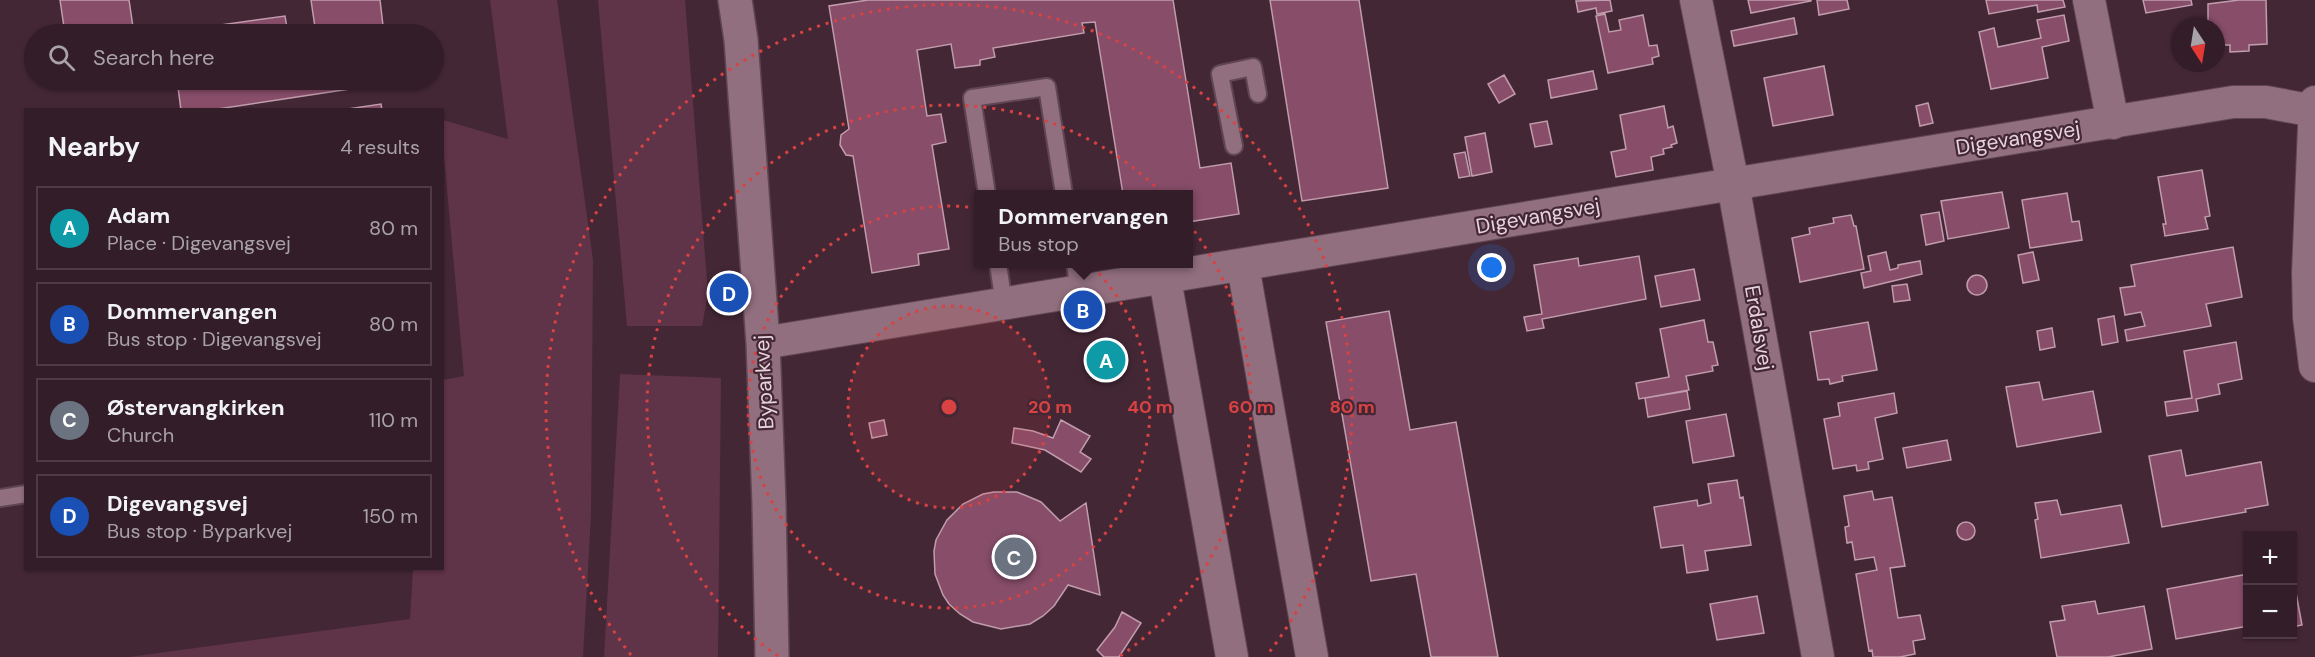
<!DOCTYPE html>
<html lang="en">
<head>
<meta charset="utf-8">
<style>
  :root { --surface:#331d28; --page:#3b2630; --text:#f1f3f6; --muted:#a9a2a8; --line:#4e3b45; --accent:#5cceba }
  body { margin:0; font-family:"DM Sans",sans-serif; background:var(--page); color:var(--text) }
  .controls { position:absolute; right:18px; bottom:18px; display:grid; overflow:hidden; border-radius:0px; box-shadow:0 2px 4px #0004 }
  .controls button { width:54px; height:54px; display:grid; place-items:center; padding:0; border:0; border-bottom:2px solid var(--line); background:var(--surface); color:var(--text); font:30px sans-serif }
  .compass { position:absolute; left:2171px; top:18px; width:54px; height:54px; border-radius:50%; background:var(--surface); box-shadow:0 2px 4px #0004; rotate:168deg }
  .you { position:absolute; left:1492px; top:268px; width:21px; height:21px; margin:-15px; border:4px solid #fff; border-radius:50%; background:#1a73e8; box-shadow:0 0 0 9px #1a73e833 }
  .badge { display:grid; place-items:center; width:39px; height:39px; border-radius:50%; background:var(--accent); color:#fff; font-size:20px; font-weight:700 }
  .pin { position:absolute; translate:-50% -50%; border:3px solid #fff; box-shadow:0 2px 6px #0006 }
  .popup { position:absolute; left:974px; top:190px; width:219px; height:78px; box-sizing:border-box; display:grid; place-content:center; border-radius:0px; background:var(--surface); filter:drop-shadow(0 2px 4px #0005); font-size:20px; white-space:nowrap; color:var(--muted) }
  .popup b { font-size:22px; color:var(--text) }
  .popup::after { content:''; position:absolute; left:50%; top:100%; margin-left:-12px; border:12px solid transparent; border-top-color:var(--surface) }
  .list { margin:0; padding:0; list-style:none }
  h2 { display:flex; justify-content:space-between; align-items:center; height:78px; margin:0; padding:0 24px; font-size:26px }
  h2 small { font-size:20px; font-weight:400; color:var(--muted) }
  .list li { display:grid; grid-template-columns:39px 1fr auto; gap:18px; align-items:center; box-sizing:border-box; height:84px; margin:0 12px 12px; padding:0 12px; border:2px solid var(--line); border-radius:0px }
  .list b { display:block; font-size:22px; white-space:nowrap }
  .list p { margin:0; font-size:20px; white-space:nowrap; color:var(--muted) }
  .list em { font-size:20px; font-style:normal; color:var(--muted) }
  .icon { flex:none; width:33px; height:33px; fill:none; stroke:currentColor; stroke-width:2; stroke-linecap:round; stroke-linejoin:round }
  .map { position:relative; flex:none; width:2315px; height:657px; overflow:hidden }
  .search { position:absolute; background:var(--surface); box-shadow:0 2px 4px #0004; left:24px; top:24px; width:420px; height:66px; display:flex; align-items:center; gap:15px; box-sizing:border-box; padding:0 21px; border-radius:33px; color:var(--muted); font-size:22px }
  .panel { position:absolute; background:var(--surface); box-shadow:0 2px 4px #0004; left:24px; top:108px; width:420px; height:462px; border-radius:0px }
  .map>svg:first-child { display:block }
  .green { fill:#5f3348 }
  .building { fill:#874d69; stroke:#c19cac; stroke-width:1.5 }
  .lines { fill:none; stroke-linecap:round; stroke-linejoin:round }
  .service-casing { stroke:#5f4652; stroke-width:20 }
  .minor-casing { stroke:#5f4652; stroke-width:34 }
  .tertiary-casing { stroke:#5f4652; stroke-width:36 }
  .service { stroke:#926f7e; stroke-width:16 }
  .minor { stroke:#926f7e; stroke-width:32 }
  .tertiary { stroke:#926f7e; stroke-width:33 }
  .ring { fill:none; stroke:#d84243; stroke-width:3; stroke-dasharray:3 6 }
  .labels { text-anchor:middle; dominant-baseline:central; stroke-width:4.5; stroke-linejoin:round; paint-order:stroke }
  .street-label { font-size:21px; fill:#e6d3db; stroke:#442735 }
  .centre { fill:#d84243; stroke:#442735; stroke-width:3 }
  .ring-label { font-size:18px; text-anchor:middle; font-weight:bold; fill:#d84243; stroke:#442735; stroke-width:4.5; stroke-linejoin:round; paint-order:stroke }
</style>
</head>
<body>
<div class="map">
<svg width="2315" height="657" viewBox="0 0 2315 657">
  <rect width="100%" height="100%" fill="#442735"/>
  <path class="green" d="M490,0H557L593,260L591,515L583,657H129L410,619L413,569L442,568L443,380L464,376L443,145V120L508,139Z
    M598,0H685L708,294L702,326H627Z
    M620,374L721,378L718,657H604Z"/>
  <path class="building" d="M60,0H129L134,34H65Z
    M311,0H380L384,34H316Z
    M868,0H1173L1200,168L1231,163L1239,214L1188,222V194H1123L1095,22L1082,23L1084,33L993,48L995,57L980,60V65L955,68L951,44L917,50L927,116L941,114L946,142L932,145L949,249L918,254L919,265L872,273L853,156L846,155L840,145L841,135L849,129L829,6Z
    M1270,0H1359L1388,188L1302,201Z
    M1610,0L1612,11L1597,14L1596,8L1578,12L1576,1Z
    M1748,0H1811V1L1751,13Z
    M1817,0H1847L1849,9L1819,15Z
    M1986,0H2063L2065,7L2038,12L2037,5L1989,14Z
    M2143,0H2191L2192,5L2146,13Z
    M2239,0H2266L2267,44L2249,45V51L2230,52V45H2220V42H2216V27H2208V4Z
    M1605,14L1609,32L1621,30L1619,20L1643,15L1649,46L1657,45L1659,56L1652,58L1653,64L1608,73L1596,16Z
    M2064,15L2069,41L2042,47L2048,78L1991,89L1979,32L1994,28L1998,47L2041,38L2037,20Z
    M285,16L288,34H171L170,32Z
    M1794,18L1797,34L1734,46L1731,31Z
    M1824,66L1833,115L1773,126L1764,78Z
    M1593,71L1597,89L1551,98L1548,80Z
    M1504,75L1515,94L1499,103L1488,84Z
    M177,80H389V83L211,110H181Z
    M1928,103L1933,123L1920,126L1916,106Z
    M381,104L382,110H341Z
    M1664,106L1668,128L1673,126L1677,143L1671,145L1672,147L1663,149L1664,154L1651,157L1653,170L1616,177L1611,152L1626,149L1620,115Z
    M1547,121L1552,144L1535,147L1530,124Z
    M1485,133L1492,172L1472,176L1465,137Z
    M1465,152L1470,176L1459,178L1454,154Z
    M2202,170L2210,216L2205,217L2208,229L2165,236L2163,224H2166L2158,177Z
    M2002,192L2009,228L1948,239L1941,201Z
    M2067,193L2072,222L2079,221L2082,240L2030,248L2022,200Z
    M1939,212L1944,241L1926,245L1921,215Z
    M1851,215L1854,226H1856L1864,269L1800,282L1792,238L1810,234L1809,228L1834,223L1833,218Z
    M2233,247L2242,297L2206,304L2211,326L2127,341L2125,330L2145,326L2141,312L2125,315L2120,288L2135,286L2131,265Z
    M1886,252L1890,270L1898,268V265L1920,261L1922,274L1864,288L1861,273L1871,271L1868,256Z
    M2033,252L2039,280L2023,283L2018,255Z
    M1639,256L1646,299L1542,319L1544,328L1527,331L1524,317L1542,314L1534,265L1578,258L1579,266Z
    M1694,269L1700,300L1661,307L1655,276Z
    M1967 285a10 10 0 1 1 20 0a10 10 0 1 1-20 0Z
    M1907,284L1910,300L1894,302L1892,286Z
    M1389,311L1410,430L1456,422L1498,657H1431L1416,574L1371,581L1326,322Z
    M2114,316L2118,342L2102,345L2098,319Z
    M1704,320L1708,342H1713L1718,365L1712,366L1713,371L1686,376L1689,390L1639,399L1636,383L1669,377L1660,329Z
    M1868,322L1877,370L1842,376L1843,381L1830,384L1829,379L1818,380L1810,332Z
    M2052,328L2055,347L2040,350L2037,331Z
    M2236,342L2242,379L2218,384L2220,394L2196,399L2198,411L2167,416L2165,402L2192,398L2184,351Z
    M2039,382L2043,400L2093,391L2101,432L2017,447L2006,387Z
    M1687,391L1690,409L1648,417L1645,398Z
    M1894,393L1897,413L1875,418L1883,459L1868,462L1869,469L1857,471L1856,465L1833,469L1824,419L1840,416L1838,403Z
    M1726,414L1734,456L1693,463L1686,421Z
    M884,420L887,435L872,438L869,423Z
    M1061,420L1090,436L1080,452L1091,459L1081,472L1045,450L1012,443L1014,428L1033,431L1053,438Z
    M1947,440L1951,460L1907,468L1903,448Z
    M2181,450L2186,476L2261,462L2268,505L2245,509L2246,512L2162,527L2149,456Z
    M1737,480L1740,498L1743,497L1751,545L1705,551L1708,570L1687,573L1683,545L1661,548L1654,507L1697,500L1698,506L1711,503L1708,484Z
    M1872,491L1874,500L1892,497L1905,566L1890,568L1898,618L1920,615L1925,639L1913,641L1915,654L1900,657H1873L1872,650L1869,651L1856,574L1877,570L1874,557L1855,560L1852,542L1847,543L1845,527L1849,526L1844,496Z
    M994,492H1017L1027,496L1041,502L1060,521L1086,503L1100,595L1068,585L1054,606L1043,616L1030,624L1001,629L973,622L960,614L949,604L943,595L935,574L934,551L936,540L947,520L963,504L983,494Z
    M2057,500L2061,515L2121,505L2129,543L2041,558L2035,520L2038,519L2035,503Z
    M1957 531a9 9 0 1 1 18 0a9 9 0 1 1-18 0Z
    M2248,574V626L2176,639L2167,589Z
    M2296,593L2302,625L2292,627V594Z
    M1757,596L1764,633L1717,640L1710,604Z
    M2095,601L2098,614L2144,606L2152,649L2108,657H2057L2050,622L2065,620L2062,606Z
    M1122,612L1141,623L1119,657H1104L1097,650L1115,627Z"/>
  <g class="lines">
    <g class="service-casing">
      <path id="service" d="M1234,146L1220,74L1253,67L1258,94
        M987,194L972,98L1047,87L1064,194
        M998,264L1004,304
        M1075,264L1079,292
        M0,498L26,494"/>
    </g>
    <g class="minor-casing">
      <path id="minor" d="M1696,0L1733,184L1818,657
        M2089,0L2113,123
        M2315,102L2308,273L2309,317L2315,366
        M1243,266L1312,657
        M1165,279L1232,657
        M763,343L2233,102H2266L2314,111"/>
    </g>
    <g class="tertiary-casing">
      <path id="tertiary" d="M735,0L741,40L763,343L769,504L772,657"/>
    </g>
    <use href="#service" class="service"/>
    <use href="#minor" class="minor"/>
    <use href="#tertiary" class="tertiary"/>
  </g>
  <circle cx="949" cy="407" r="101" fill="#d84243" fill-opacity=".12"/>
  <g class="ring">
    <circle cx="949" cy="407" r="101"/>
    <circle cx="949" cy="407" r="201"/>
    <path d="M778 656A302 302 0 1 1 1120 656"/>
    <path d="M631 655A403 403 0 1 1 1267 655"/>
  </g>
  <g class="labels">
    <g class="street-label">
      <text transform="translate(2018 138) rotate(-9)">Digevangsvej</text>
      <text transform="translate(1538 216) rotate(-10)">Digevangsvej</text>
      <text transform="translate(1759 328) rotate(80)">Erdalsvej</text>
      <text transform="translate(764 382) rotate(-93)">Byparkvej</text>
    </g>
  </g>
  <circle cx="949" cy="407" r="9" class="centre"/>
  <g class="ring-label">
    <text x="1050" y="413">20 m</text>
    <text x="1150" y="413">40 m</text>
    <text x="1251" y="413">60 m</text>
    <text x="1352" y="413">80 m</text>
  </g>
</svg>
<div class="controls">
<button>+</button>
<button>−</button>
</div>
<svg class="compass" viewBox="-18 -18 36 36"><path d="M0-13l5 13h-10z" fill="#e53935"/><path d="M0 13l5-13h-10z" fill="#a9a2a8"/></svg>
<div class="you"></div>
<div class="pin badge" style="left:1106px;top:360px;background:#0f9aa8">A</div>
<div class="pin badge" style="left:1083px;top:310px;background:#1a4fb4">B</div>
<div class="popup"><b>Dommervangen</b>Bus stop</div>
<div class="pin badge" style="left:1014px;top:557px;background:#6b7280">C</div>
<div class="pin badge" style="left:729px;top:293px;background:#1a4fb4">D</div>
<div class="search"><svg class="icon" aria-label="search" viewBox="0 0 24 24"><circle cx="10" cy="10" r="6"/><path d="M15 15l6 6"/></svg>Search here</div>
<section class="panel">
<h2>Nearby<small>4 results</small></h2>
<ul class="list">
<li><span class="badge" style="background:#0f9aa8">A</span><div><b>Adam</b><p>Place · Digevangsvej</p></div><em>80 m</em></li>
<li><span class="badge" style="background:#1a4fb4">B</span><div><b>Dommervangen</b><p>Bus stop · Digevangsvej</p></div><em>80 m</em></li>
<li><span class="badge" style="background:#6b7280">C</span><div><b>Østervangkirken</b><p>Church</p></div><em>110 m</em></li>
<li><span class="badge" style="background:#1a4fb4">D</span><div><b>Digevangsvej</b><p>Bus stop · Byparkvej</p></div><em>150 m</em></li>
</ul>
</section>
</div>
</body>
</html>
